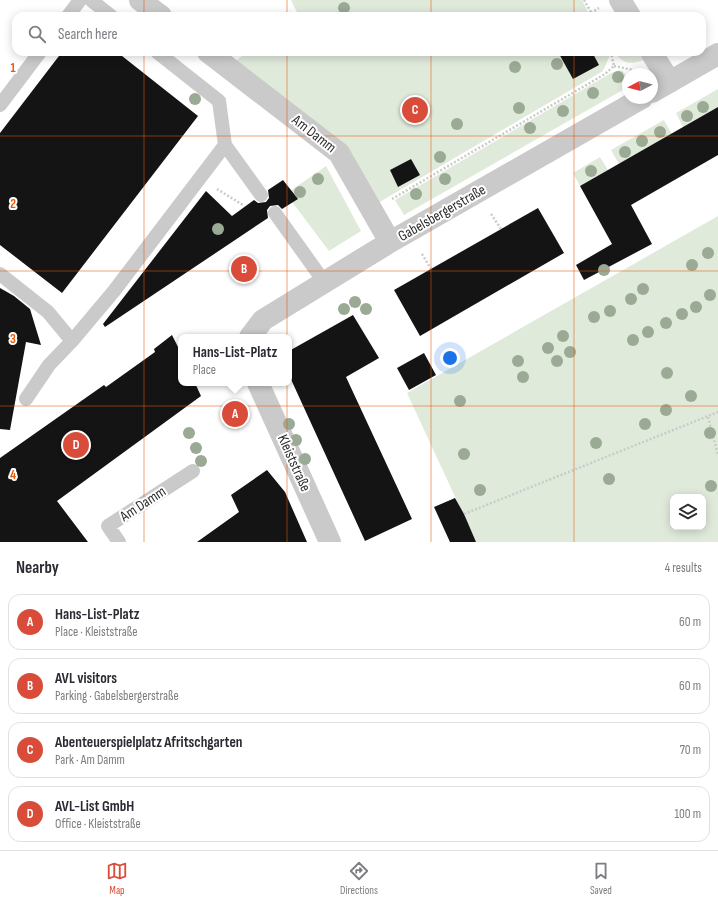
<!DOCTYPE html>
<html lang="en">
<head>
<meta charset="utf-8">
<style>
  :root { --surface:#fff; --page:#f2f2f3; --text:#2b2b33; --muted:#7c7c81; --line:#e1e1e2; --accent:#d94c3a }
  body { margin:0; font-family:"Sofia Sans Condensed",sans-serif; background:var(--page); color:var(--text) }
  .controls { position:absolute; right:12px; bottom:12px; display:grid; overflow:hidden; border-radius:8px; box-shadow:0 2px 10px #0003 }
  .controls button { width:36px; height:36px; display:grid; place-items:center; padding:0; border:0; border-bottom:1px solid var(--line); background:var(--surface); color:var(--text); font:20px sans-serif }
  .compass { position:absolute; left:622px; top:68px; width:36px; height:36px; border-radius:50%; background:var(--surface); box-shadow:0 2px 10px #0003; rotate:263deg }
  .you { position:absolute; left:450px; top:358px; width:14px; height:14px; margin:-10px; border:3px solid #fff; border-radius:50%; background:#1a73e8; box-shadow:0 0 0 6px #1a73e833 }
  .badge { display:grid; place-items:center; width:26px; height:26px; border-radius:50%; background:var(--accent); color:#fff; font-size:13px; font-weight:700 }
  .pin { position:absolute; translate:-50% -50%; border:2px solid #fff; box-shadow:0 1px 4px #0006 }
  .popup { position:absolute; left:178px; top:334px; width:114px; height:52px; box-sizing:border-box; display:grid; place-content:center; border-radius:8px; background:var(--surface); filter:drop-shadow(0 1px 3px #0005); font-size:13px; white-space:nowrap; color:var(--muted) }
  .popup b { font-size:15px; color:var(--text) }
  .popup::after { content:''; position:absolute; left:50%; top:100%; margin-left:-8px; border:8px solid transparent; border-top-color:var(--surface) }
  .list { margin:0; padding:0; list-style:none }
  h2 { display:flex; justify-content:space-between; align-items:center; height:52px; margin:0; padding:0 16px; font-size:17px }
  h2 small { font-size:13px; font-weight:400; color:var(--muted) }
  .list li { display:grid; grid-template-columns:26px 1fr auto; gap:12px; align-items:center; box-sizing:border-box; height:56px; margin:0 8px 8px; padding:0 8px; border:1px solid var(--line); border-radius:12px }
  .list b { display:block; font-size:15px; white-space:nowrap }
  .list p { margin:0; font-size:13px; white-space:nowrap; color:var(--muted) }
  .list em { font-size:13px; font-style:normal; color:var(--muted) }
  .icon { flex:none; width:22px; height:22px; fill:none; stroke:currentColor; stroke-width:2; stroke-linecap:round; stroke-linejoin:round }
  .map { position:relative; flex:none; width:718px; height:542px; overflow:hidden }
  .search { position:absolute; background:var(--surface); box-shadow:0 2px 10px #0003; left:12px; right:12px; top:12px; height:44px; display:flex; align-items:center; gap:10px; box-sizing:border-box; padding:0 14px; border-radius:12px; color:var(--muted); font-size:15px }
  .sheet { height:308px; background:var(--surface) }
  nav { display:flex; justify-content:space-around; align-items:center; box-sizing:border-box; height:56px; border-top:1px solid var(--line); background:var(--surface); font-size:11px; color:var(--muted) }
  nav a { display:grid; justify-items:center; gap:2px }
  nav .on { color:var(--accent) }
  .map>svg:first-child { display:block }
  .green { fill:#e0eadb; fill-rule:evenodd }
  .building { fill:#141414 }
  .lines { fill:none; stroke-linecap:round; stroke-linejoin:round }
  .path { stroke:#cacaca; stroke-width:2.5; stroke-dasharray:2 2; stroke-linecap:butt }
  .lane { stroke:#cacaca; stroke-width:14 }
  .street { stroke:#cacaca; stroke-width:22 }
  .tree { fill:#9baa94 }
  .grid { fill:none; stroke:#e8590c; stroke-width:1; stroke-opacity:0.55 }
  .labels { text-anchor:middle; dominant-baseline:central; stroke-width:4; stroke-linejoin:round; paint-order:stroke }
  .street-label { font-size:15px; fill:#2d2d2d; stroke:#fff }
  .grid-label { font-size:13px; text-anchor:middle; font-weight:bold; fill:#e8590c; stroke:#fff; stroke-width:4; stroke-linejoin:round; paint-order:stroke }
</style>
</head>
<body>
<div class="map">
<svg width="718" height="542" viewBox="0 0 718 542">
  <rect width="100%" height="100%" fill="#fff"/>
  <path class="green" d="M291,0H582L590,16H296L298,14Z
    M248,52H609L610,55L603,71L378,203L231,64Z
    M615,52H638L643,60C631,65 622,64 615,52Z
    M620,70L623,71L628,79V87L404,215L395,200L611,73Z
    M718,89V107L683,127L676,113Z
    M664,120L672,134L619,164L611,150Z
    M600,157L608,170L580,186L573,173Z
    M326,166L361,231L329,251L286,194Z
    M718,216V542H476L407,393ZM673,497H703V527H673Z"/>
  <path class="building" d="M62,52H117L198,116L62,293L0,245V133Z
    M558,52H592L599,65L573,79Z
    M718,107V155L631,205L652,244L584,280L576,265L612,244L580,186Z
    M411,159L420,175L398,187L390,170Z
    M283,180L298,199L282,209L278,205L270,206L267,210L268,218L105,327L103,324L206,191L232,216L254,200L258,203L266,202L269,198L268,190Z
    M538,208L564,253L420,336L394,290Z
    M0,288L14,296L30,309L41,345L26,342L10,430L0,429Z
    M353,315L379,358L346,377L412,519L365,541L289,375V351Z
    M172,335L181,353V383H195L201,396L57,501L88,542H0V458L104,385L106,387L155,352L154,349Z
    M424,353L436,375L409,390L397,368Z
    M267,470L285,492L307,542H197L239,512L231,495Z
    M455,498L464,514L476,542H450L434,507Z"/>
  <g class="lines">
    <path class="path" d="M584,0L593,16
      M591,13L599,8
      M614,66L633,70
      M217,189L243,205
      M392,199L605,74L614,66L611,52
      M491,214L501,229
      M422,254L431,269
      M708,417L718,455
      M464,514L718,412"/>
    <path class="lane" d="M91,0L111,16
      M68,16L80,0
      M157,52L219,101L225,145L261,195
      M0,105L40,52
      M275,213L325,283
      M0,274L48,312L72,341L114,291L225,145
      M26,399L49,365L72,341
      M119,542L108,526L193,471"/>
    <path class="street" d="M140,0L161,16
      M620,0L630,16
      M208,52L339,153L390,242
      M651,52L670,82
      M652,92L718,54
      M250,337L263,320L390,242L642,98
      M258,383L330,542"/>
  </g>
  <g class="tree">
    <circle cx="344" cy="8" r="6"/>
    <circle cx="557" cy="64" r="6"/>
    <circle cx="515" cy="67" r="6"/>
    <circle cx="618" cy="77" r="6"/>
    <circle cx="593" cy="93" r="6"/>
    <circle cx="195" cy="99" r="6"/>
    <circle cx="703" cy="107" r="6"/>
    <circle cx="519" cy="108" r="6"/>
    <circle cx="563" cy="111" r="6"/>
    <circle cx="687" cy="116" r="6"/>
    <circle cx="457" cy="124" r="6"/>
    <circle cx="530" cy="128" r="6"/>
    <circle cx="660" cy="132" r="6"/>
    <circle cx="642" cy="141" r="6"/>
    <circle cx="625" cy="152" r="6"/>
    <circle cx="440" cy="157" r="6"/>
    <circle cx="591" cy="171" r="6"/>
    <circle cx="318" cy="179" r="6"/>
    <circle cx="445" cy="179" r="6"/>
    <circle cx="300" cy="192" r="6"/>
    <circle cx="416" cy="194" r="6"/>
    <circle cx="218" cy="229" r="6"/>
    <circle cx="708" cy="253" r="6"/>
    <circle cx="692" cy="265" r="6"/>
    <circle cx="604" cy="270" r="6"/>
    <circle cx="643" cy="289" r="6"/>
    <circle cx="710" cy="295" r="6"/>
    <circle cx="631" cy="299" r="6"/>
    <circle cx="355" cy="302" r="6"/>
    <circle cx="696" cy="307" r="6"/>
    <circle cx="344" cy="309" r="6"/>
    <circle cx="366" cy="309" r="6"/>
    <circle cx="610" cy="311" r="6"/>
    <circle cx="682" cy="314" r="6"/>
    <circle cx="594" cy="317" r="6"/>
    <circle cx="666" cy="323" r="6"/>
    <circle cx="648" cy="332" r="6"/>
    <circle cx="563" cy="336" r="6"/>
    <circle cx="633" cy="340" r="6"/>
    <circle cx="548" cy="348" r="6"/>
    <circle cx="570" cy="352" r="6"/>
    <circle cx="518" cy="361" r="6"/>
    <circle cx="557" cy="361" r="6"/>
    <circle cx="667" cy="373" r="6"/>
    <circle cx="523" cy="377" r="6"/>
    <circle cx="691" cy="396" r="6"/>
    <circle cx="460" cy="401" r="6"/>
    <circle cx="666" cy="410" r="6"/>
    <circle cx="289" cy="424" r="6"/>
    <circle cx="645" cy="424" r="6"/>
    <circle cx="189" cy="433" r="6"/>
    <circle cx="710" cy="433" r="6"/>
    <circle cx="296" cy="440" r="6"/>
    <circle cx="596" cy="443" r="6"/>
    <circle cx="196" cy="448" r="6"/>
    <circle cx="464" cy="454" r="6"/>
    <circle cx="305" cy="459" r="6"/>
    <circle cx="201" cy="461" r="6"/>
    <circle cx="609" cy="479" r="6"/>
    <circle cx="711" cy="486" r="6"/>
    <circle cx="480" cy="490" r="6"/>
  </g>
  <path class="grid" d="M144,0V16M287,0V16M431,0V16M574,0V16M144,52V542M287,52V542M431,52V542M574,52V542M0,136H718M0,271H718M0,406H718"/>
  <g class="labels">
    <g class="street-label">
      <text transform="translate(314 134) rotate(38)">Am Damm</text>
      <text transform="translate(442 213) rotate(-30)">Gabelsbergerstraße</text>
      <text transform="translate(294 463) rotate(66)">Kleiststraße</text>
      <text transform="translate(143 504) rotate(-33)">Am Damm</text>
    </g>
  </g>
  <g class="grid-label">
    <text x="13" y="72">1</text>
    <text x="13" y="208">2</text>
    <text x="13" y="343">3</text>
    <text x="13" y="479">4</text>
  </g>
</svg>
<div class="controls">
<button><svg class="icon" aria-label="layers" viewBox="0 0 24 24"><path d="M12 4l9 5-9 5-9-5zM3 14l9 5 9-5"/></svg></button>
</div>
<svg class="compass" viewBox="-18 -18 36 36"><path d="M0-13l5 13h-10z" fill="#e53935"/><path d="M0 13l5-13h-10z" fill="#7c7c81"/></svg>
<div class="you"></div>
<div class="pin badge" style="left:235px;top:414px">A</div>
<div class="popup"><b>Hans-List-Platz</b>Place</div>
<div class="pin badge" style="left:244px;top:269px">B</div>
<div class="pin badge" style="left:415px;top:110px">C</div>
<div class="pin badge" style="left:76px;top:445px">D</div>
<div class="search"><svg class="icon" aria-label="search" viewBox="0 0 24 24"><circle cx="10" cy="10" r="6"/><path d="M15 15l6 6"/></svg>Search here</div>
</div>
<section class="sheet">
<h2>Nearby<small>4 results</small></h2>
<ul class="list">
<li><span class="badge">A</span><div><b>Hans-List-Platz</b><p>Place · Kleiststraße</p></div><em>60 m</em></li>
<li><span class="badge">B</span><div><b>AVL visitors</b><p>Parking · Gabelsbergerstraße</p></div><em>60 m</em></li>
<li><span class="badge">C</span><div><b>Abenteuerspielplatz Afritschgarten</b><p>Park · Am Damm</p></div><em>70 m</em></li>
<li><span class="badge">D</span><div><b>AVL-List GmbH</b><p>Office · Kleiststraße</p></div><em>100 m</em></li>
</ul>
</section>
<nav>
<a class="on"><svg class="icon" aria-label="map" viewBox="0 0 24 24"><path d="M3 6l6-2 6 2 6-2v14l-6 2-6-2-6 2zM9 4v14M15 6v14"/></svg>Map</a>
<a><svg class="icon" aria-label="directions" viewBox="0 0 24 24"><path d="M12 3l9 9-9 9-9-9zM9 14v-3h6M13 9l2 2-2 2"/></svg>Directions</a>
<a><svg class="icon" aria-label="saved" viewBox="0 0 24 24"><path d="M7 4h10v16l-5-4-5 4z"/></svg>Saved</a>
</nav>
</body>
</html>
